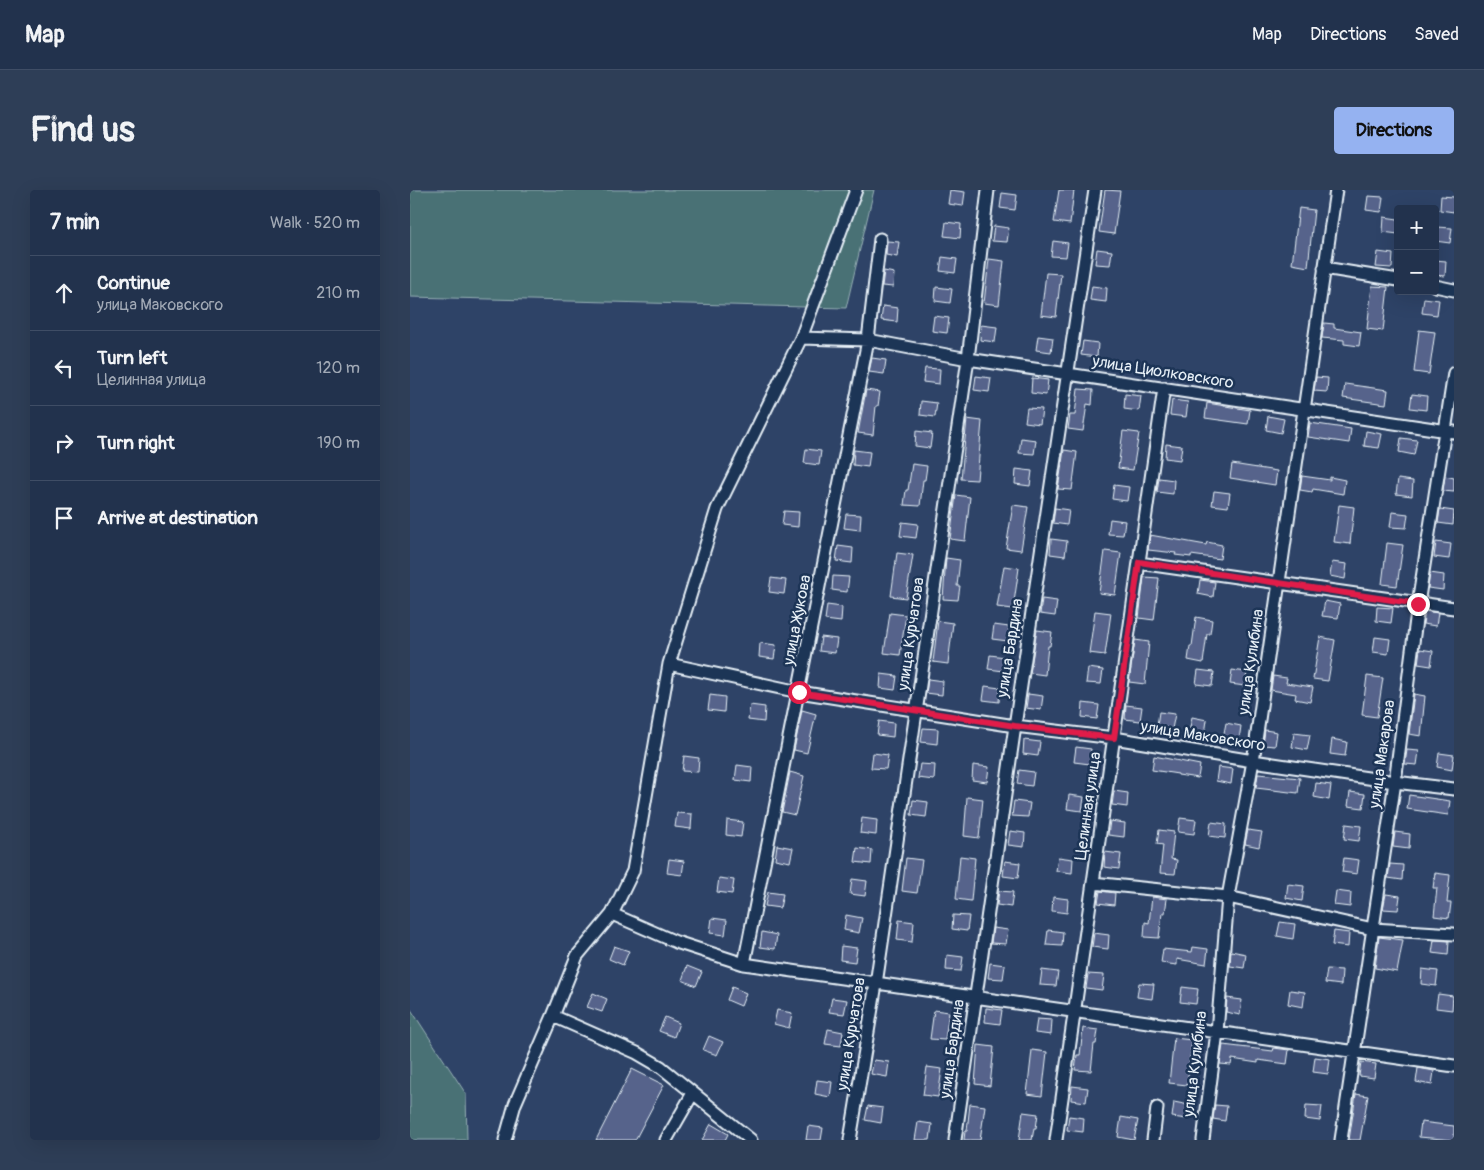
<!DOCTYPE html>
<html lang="en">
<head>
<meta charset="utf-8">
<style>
  :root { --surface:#22324d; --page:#2e3e57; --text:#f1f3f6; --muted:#a2aab6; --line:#3f4d65; --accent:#95b2f1 }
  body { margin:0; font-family:Pangolin,sans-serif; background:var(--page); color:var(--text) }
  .controls { position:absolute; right:15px; top:15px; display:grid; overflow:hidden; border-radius:5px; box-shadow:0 5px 20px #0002 }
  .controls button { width:45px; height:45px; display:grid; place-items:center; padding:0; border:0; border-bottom:1px solid var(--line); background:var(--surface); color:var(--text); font:25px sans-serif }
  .stop { position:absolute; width:15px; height:15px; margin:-11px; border:4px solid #e11d48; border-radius:50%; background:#fff }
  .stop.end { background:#e11d48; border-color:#fff; box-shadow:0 1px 5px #0008 }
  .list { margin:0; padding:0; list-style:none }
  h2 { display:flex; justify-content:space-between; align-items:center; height:65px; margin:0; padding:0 20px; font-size:21px }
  h2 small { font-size:16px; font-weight:400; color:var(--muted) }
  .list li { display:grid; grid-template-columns:32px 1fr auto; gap:15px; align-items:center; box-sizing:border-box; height:75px; padding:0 20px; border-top:1px solid var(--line) }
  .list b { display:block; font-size:19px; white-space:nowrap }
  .list p { margin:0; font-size:16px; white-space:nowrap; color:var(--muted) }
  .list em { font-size:16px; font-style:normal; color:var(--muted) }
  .icon { flex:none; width:28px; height:28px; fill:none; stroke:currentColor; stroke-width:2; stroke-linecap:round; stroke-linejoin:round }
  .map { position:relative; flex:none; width:1044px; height:950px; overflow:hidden; border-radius:5px }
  header { display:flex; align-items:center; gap:30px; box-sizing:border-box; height:70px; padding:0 25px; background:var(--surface); border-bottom:1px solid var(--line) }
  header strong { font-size:24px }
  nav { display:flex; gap:28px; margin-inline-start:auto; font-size:18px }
  .intro { display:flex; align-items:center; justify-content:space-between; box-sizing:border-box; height:120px; padding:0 30px }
  h1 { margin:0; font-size:35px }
  .button { padding:12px 22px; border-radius:5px; background:var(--accent); color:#111; font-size:18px; font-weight:700 }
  main { display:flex; gap:30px; padding:0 30px }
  aside { flex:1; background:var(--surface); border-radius:5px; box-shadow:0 5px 20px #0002 }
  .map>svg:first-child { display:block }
  .green { fill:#497175; stroke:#98b1b6 }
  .building { fill:#56648b; stroke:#e8f1f8 }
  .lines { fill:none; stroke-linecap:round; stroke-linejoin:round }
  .minor-casing { stroke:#e8f1f8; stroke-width:15 }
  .minor { stroke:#1d3557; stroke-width:11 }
  .route { stroke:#e11d48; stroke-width:6 }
  .labels { text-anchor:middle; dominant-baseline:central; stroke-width:5; stroke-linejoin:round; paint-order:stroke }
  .street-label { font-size:16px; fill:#e8f1f8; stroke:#1d3557 }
</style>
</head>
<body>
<header>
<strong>Map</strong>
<nav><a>Map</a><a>Directions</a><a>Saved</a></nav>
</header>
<div class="intro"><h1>Find us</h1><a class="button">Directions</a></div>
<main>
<aside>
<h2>7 min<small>Walk · 520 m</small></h2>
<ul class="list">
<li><svg class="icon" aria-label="ahead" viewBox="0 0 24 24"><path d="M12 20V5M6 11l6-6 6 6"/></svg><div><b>Continue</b><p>улица Маковского</p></div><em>210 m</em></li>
<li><svg class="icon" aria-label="left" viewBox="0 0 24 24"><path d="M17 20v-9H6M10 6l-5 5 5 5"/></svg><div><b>Turn left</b><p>Целинная улица</p></div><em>120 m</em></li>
<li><svg class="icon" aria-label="right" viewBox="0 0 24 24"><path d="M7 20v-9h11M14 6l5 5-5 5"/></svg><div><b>Turn right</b></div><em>190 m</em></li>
<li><svg class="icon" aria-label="arrive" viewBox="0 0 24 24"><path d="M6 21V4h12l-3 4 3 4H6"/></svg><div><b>Arrive at destination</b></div></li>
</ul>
</aside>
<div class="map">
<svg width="1044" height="950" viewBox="0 0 1044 950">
  <rect width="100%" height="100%" fill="#2e4367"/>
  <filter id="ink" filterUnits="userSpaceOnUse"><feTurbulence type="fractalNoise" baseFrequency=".02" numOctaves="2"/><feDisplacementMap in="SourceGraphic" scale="10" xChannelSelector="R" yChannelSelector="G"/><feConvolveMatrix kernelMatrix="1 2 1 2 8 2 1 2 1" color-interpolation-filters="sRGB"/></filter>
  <g filter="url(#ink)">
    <path class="green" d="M0,0H464L436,118L0,107Z
      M0,818L56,904L57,950H0Z"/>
    <path class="building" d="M540,0L555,2L553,16L538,14Z
      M649,0H664L660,34L644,32Z
      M695,0L710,1L704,44L689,42Z
      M592,3L607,5L605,20L590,18Z
      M958,6L973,7L971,22L956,20Z
      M1031,6L1044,7V22L1030,20Z
      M889,18L904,20L898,77L882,74Z
      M974,27L988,29V44L973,42Z
      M536,32L551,34L550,48L534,46Z
      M584,36L599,38L597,52L582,51Z
      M1026,37L1042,38L1040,53L1025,51Z
      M477,51L489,52L487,67L476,65Z
      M643,51L658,53L656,67L641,66Z
      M687,59L702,61L700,75L685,74Z
      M968,62L983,64L982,78L966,77Z
      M532,67L547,69L545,83L530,81Z
      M579,69L594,71L589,115L574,113Z
      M1025,70L1036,71L1035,86L1025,85Z
      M474,81L484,83L483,97L472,96Z
      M636,83L651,84L646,127L631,125Z
      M682,96L697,98L696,112L680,110Z
      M962,96L978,97L973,141L957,139Z
      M526,97L542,99L540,113L525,111Z
      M1014,108L1029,110L1027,125L1012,123Z
      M473,116L488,118L487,132L471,130Z
      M524,126L539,128L537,143L522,141Z
      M914,133L924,134V138L951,142L949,156L934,154V150L912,148Z
      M571,135L587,137L585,152L570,150Z
      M1009,140L1025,142L1019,184L1004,182Z
      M628,146L643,148L641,162L626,160Z
      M673,151L688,153L687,167L671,165Z
      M462,168L476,170L474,184L459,182Z
      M515,178L530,179L529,194L513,192Z
      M566,186L581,188L579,202L564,200Z
      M906,187L918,188L917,202L904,201Z
      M622,188L638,190L636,205L621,203Z
      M935,194L978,200L976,214L933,208Z
      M668,199L683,200L682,215L677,214L673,241L658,239L660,225H665Z
      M456,200L470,202L468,216H466L463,245L448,243Z
      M715,204L731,206L729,221L714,219Z
      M1002,204L1017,206L1016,220L1000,218Z
      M762,210L778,212L776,227L760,225Z
      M511,211L527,213L525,227L510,225Z
      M797,213L840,220L838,234L795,228Z
      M617,218L632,219L630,234L615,232Z
      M858,226L874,229L871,243L856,240Z
      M557,229L572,231L567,290L551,289Z
      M900,233L941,239L939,253L898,247Z
      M506,241L522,243L520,258L505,256Z
      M713,241L729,243L723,280L708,278Z
      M956,241L972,244L969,258L954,256Z
      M611,248L626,250L624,264L609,263Z
      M991,248L1007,250L1004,265L989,262Z
      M756,254L772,256L770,270L755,268Z
      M396,259L411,261L409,275L394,273Z
      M444,260L460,262L458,277L443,275Z
      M654,260L667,262L662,300L648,299Z
      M502,274L517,276L515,290H513L510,316L494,315L496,300H498Z
      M822,274L867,281L865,295L820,288Z
      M606,279L622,281L620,296L605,294Z
      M892,286L920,290V287L935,290L933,304L903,299L902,302L890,300Z
      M1035,286L1044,288V302L1033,301Z
      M749,288L764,290L763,304L747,302Z
      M988,289L1003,291L1002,306L986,304Z
      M704,295L719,297L717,311L702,309Z
      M804,301L820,303L818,317L802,315Z
      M546,305L560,307L555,351L540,349Z
      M603,315L618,317L611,360L596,358Z
      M929,315L944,317L940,354L924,352Z
      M645,318L659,320L657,335L643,333Z
      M1030,319L1044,321L1043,335L1028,333Z
      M374,321L389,322L388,337L372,335Z
      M982,322L998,324L996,338L980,337Z
      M436,324L451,325L450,340L434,338Z
      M700,329L715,331L713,345L698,344Z
      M492,332L508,334L506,348L490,346Z
      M740,345L796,355L797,352L812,355L810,369L781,365V367L765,365L766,363L738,360Z
      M641,349L657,351L655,366L640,364Z
      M1026,352L1041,354L1039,369L1024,367Z
      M977,353L993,355L987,396L972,394Z
      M428,356L443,358L442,373L426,371Z
      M695,361L711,363L705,405L689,403Z
      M487,363L503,365L496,408L481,406Z
      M536,368L550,370L547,396H550L548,410L533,409Z
      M922,372L937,374L935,389L920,386Z
      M594,376L609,378L603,419L587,417Z
      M1020,383L1034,385L1033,400L1018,398Z
      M423,386L439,387L437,402L422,400Z
      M734,387L749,388L744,430L729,428Z
      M361,388L376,390L374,404L359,402Z
      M790,390L805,392L803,407L788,404Z
      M632,409L647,411L645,426L630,424Z
      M915,411L930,414L928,428L912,426Z
      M417,415L432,417L431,432L415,430Z
      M967,417L983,418L981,433L966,431Z
      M685,421L701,423L695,465L679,463Z
      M1015,421L1028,423L1026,436L1013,434Z
      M480,423L496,425L490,465L474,463Z
      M786,427L802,430L800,444H797L793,473L778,470L780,456H782Z
      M528,431L543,433L538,474L523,472Z
      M584,435L599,437L598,451L582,449Z
      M627,440L642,442L640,456H638L635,485L620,483Z
      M411,447L427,449L425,463L409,461Z
      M910,447L925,450L918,491L903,489Z
      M965,447L980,449L978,464L963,462Z
      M725,450L739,452L735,494L719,492Z
      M350,453L366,455L364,469L349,467Z
      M1010,459L1023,461L1021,476L1008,474Z
      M580,465L595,467L594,481L578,479Z
      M678,478L693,480L691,494L676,493Z
      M788,480L804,482L802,496L786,494Z
      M822,480L837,482L835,496L820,494Z
      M471,484L487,486L485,500L470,498Z
      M863,486L877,488L876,493L903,497L900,512L885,509L886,504L861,500Z
      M957,486L973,488L967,527L952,525Z
      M518,489L533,491L532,505L516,503Z
      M575,496L590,498L589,512L573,510Z
      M618,504L633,506L631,520L616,518Z
      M1004,504L1015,506L1011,546L999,544Z
      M300,505L315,507L314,522L298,520Z
      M673,513L689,515L687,529L672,527Z
      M340,515L355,517L354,532L338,530Z
      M716,515L732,517L730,531L715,529Z
      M392,520L406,524L397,563L384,560Z
      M749,522L765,524L762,539L747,536Z
      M782,527L797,530L795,544L779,542Z
      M469,531L484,533L483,547L467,545Z
      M816,533L831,536L829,550L813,548Z
      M513,538L528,539L527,554L511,552Z
      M855,540L867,542L865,556L853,555Z
      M884,543L900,545L897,560L882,557Z
      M922,549L937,552L935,566L920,564Z
      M614,550L630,552L628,566L613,564Z
      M666,557L681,559L680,574L664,572Z
      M997,560L1009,561L1007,575L995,574Z
      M463,563L478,565L476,579L461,578Z
      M1029,563L1044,565L1042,580L1027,577Z
      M274,566L289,568L288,582L272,581Z
      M744,566L790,575L788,588L768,585V584L742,580Z
      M510,574L525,575L524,590L508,588Z
      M327,575L342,577L341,592L325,590Z
      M563,575L579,577L577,592L562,590Z
      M808,577L823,579L821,594L806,591Z
      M609,580L624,582L622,596L607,594Z
      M380,582L394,586L385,625L372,622Z
      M848,584L890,588L888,603L846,598Z
      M906,593L921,595L919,610L904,607Z
      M704,601L718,603L717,617L702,615Z
      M940,602L955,604L953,618L938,616Z
      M659,605L674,607L672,621L657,619Z
      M999,605L1040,611L1038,625L997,619Z
      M557,607L573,609L569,648L554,646Z
      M503,610L518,612L516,627L501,625Z
      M604,611L620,613L618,627L602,626Z
      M267,623L282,624L281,639L265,637Z
      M452,628L467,630L466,645L450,643Z
      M770,628L786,630L784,644L768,642Z
      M317,630L333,632L331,647L316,645Z
      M700,631L715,633L714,647L698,645Z
      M801,632L816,634L815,648L799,646Z
      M936,634L951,636L949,651L934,649Z
      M749,640L764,642L761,669L767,670L765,684L750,683L753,655L747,654Z
      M838,640L852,642L849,657L835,654Z
      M600,641L615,643L614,657L598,655Z
      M985,642L1000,644L999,659L983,657Z
      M367,655L383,658L380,672L365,669Z
      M447,658L462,660L461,674L445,672Z
      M695,662L711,664L709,679L694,677Z
      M550,666L565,668L561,711L546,709Z
      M648,667L663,669L662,683L646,681Z
      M496,668L512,670L507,703L492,701Z
      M934,668L949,670L947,684L932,682Z
      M259,669L274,671L272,685L257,683Z
      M595,671L610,673L608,688L593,686Z
      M980,674L993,675L992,690L978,688Z
      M1025,683L1040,685L1037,713H1041L1039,728L1024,726L1027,698H1023Z
      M309,688L324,690L322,704L307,702Z
      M442,689L457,691L455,706L440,704Z
      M878,694L894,696L892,711L876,708Z
      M589,701L603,702L601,717L587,715Z
      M690,701L705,703L704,715L688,713Z
      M926,701L941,703L940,717L924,715Z
      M358,702L373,704L370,718L355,716Z
      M976,704L990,706L988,720L973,719Z
      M643,707L658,709L657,723L642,721Z
      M742,707L757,709L755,723H752L749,748L734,747L735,732L739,733Z
      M436,725L452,728L449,743L434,740Z
      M543,725L559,726L557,741L542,739Z
      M302,728L317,730L315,745L300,743Z
      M489,730L504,732L502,752L487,750Z
      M870,732L885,734L883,749L867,746Z
      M583,738L598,740L596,754L581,753Z
      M638,740L653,742L652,756L636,755Z
      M924,741L939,743L938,757L922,755Z
      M352,742L367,745L365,759L350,757Z
      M684,743L699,745L698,759L682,757Z
      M969,747L993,750L987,782L965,778Z
      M1024,750L1039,751L1038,765L1022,763Z
      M204,756L219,761L213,775L199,769Z
      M431,756L447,758L445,772L430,770Z
      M783,757L798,759L796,774L767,769V775L751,773L753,759L782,762Z
      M821,761L836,764L834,778L820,776Z
      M537,765L553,767L551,781L536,780Z
      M580,773L595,775L593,789L578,788Z
      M277,776L292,782L286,796L272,790Z
      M917,779L932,780L931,795L915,793Z
      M1012,779L1028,781L1026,796L1011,794Z
      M632,780L648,782L646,796L630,795Z
      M678,784L694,785L692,800L676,798Z
      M729,793L744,794L742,809L727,807Z
      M322,797L336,803L331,816L317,810Z
      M772,797L788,799L786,814L770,812Z
      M880,800L895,802L893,817L878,814Z
      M183,803L197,809L192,822L177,817Z
      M1028,804L1043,806L1042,820L1026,818Z
      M422,808L437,810L434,824L419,822Z
      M817,808L832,810L830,825L816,822Z
      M576,818L592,820L590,834L575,832Z
      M367,820L382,823L379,838L364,834Z
      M524,820L539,822L535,850L520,849Z
      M255,827L269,833L264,847L249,841Z
      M627,829L642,830L641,845L625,843Z
      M673,838L688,840L686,854H684L681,881L665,880L667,865H670Z
      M418,839L433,842L431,856L415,854Z
      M299,846L313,852L307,865L293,860Z
      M764,848L782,850L777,895L759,893Z
      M568,855L584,857L580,896L565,894Z
      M813,855L863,861L864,858L879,860L877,874L848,870V873L822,869L821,875L810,874Z
      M622,860L637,862L632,906L617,904Z
      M905,867L920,869L918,884L903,882Z
      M464,870L479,872L477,887L461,884Z
      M951,872L966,874L964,888L949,886Z
      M517,877L532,879L528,907L513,905Z
      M1008,878L1024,881L1022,895L1006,892Z
      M222,879L254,895L225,950H186Z
      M407,890L422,892L420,907L405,904Z
      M662,896L678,898L676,912L661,910Z
      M946,904L958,906L950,950H939Z
      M764,912L779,915L777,929L762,927Z
      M560,914L575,916L570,950H554L555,941H557Z
      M805,915L817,916L815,931L803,929Z
      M896,915L912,916L910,931L895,929Z
      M458,916L473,918L471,933L455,930Z
      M613,922L628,924L626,938H624L622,950H609Z
      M659,926L674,928L673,942L657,940Z
      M711,927L728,930L724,950L708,947Z
      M508,932L522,934L520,950H505Z
      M1011,932L1044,936V950L1009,947Z
      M301,934L318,944L315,950H292Z
      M398,936L413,938L411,950H396Z"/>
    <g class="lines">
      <g class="minor-casing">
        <path id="minor" d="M914,78L988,90
          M1025,96L1044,100
          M391,148L446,0
          M729,373L1044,418
          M259,474L307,319L391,148L458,150L558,169L1044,242
          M683,693L818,707L963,739L1044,744
          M202,724L223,681L259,474L389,502L605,536L704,548L843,571L985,592L1044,599
          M334,774L458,150L470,49
          M143,826L167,766L202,724L266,752L334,774L1044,876
          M95,950L105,914L143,826L227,863L251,877L341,950
          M256,950L283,903
          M440,950L466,794L558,169L578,0
          M545,950L605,536L685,0
          M646,950L754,198
          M743,950L747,918
          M793,950L807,842L818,707L843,571L926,0
          M931,950L985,592L1008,414L1044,183"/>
      </g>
      <use href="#minor" class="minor"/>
    </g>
  </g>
  <g class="lines" filter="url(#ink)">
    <path class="route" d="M389,502L605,536L704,548L729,372L1008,414"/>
  </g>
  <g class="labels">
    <g class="street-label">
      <text transform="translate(753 182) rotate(9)">улица Циолковского</text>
      <text transform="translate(387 430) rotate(-79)">улица Жукова</text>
      <text transform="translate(501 444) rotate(-82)">улица Курчатова</text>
      <text transform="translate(600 458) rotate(-81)">улица Бардина</text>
      <text transform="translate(841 472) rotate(-82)">улица Кулибина</text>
      <text transform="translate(793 546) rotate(9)">улица Маковского</text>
      <text transform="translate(972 564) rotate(-82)">улица Макарова</text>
      <text transform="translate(678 616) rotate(-82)">Целинная улица</text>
      <text transform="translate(441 844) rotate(-81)">улица Курчатова</text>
      <text transform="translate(542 859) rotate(-82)">улица Бардина</text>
      <text transform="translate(785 874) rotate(-83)">улица Кулибина</text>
    </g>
  </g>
</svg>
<div class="controls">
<button>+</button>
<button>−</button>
</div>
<div class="stop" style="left:389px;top:502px"></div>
<div class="stop end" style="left:1008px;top:414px"></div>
</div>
</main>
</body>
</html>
